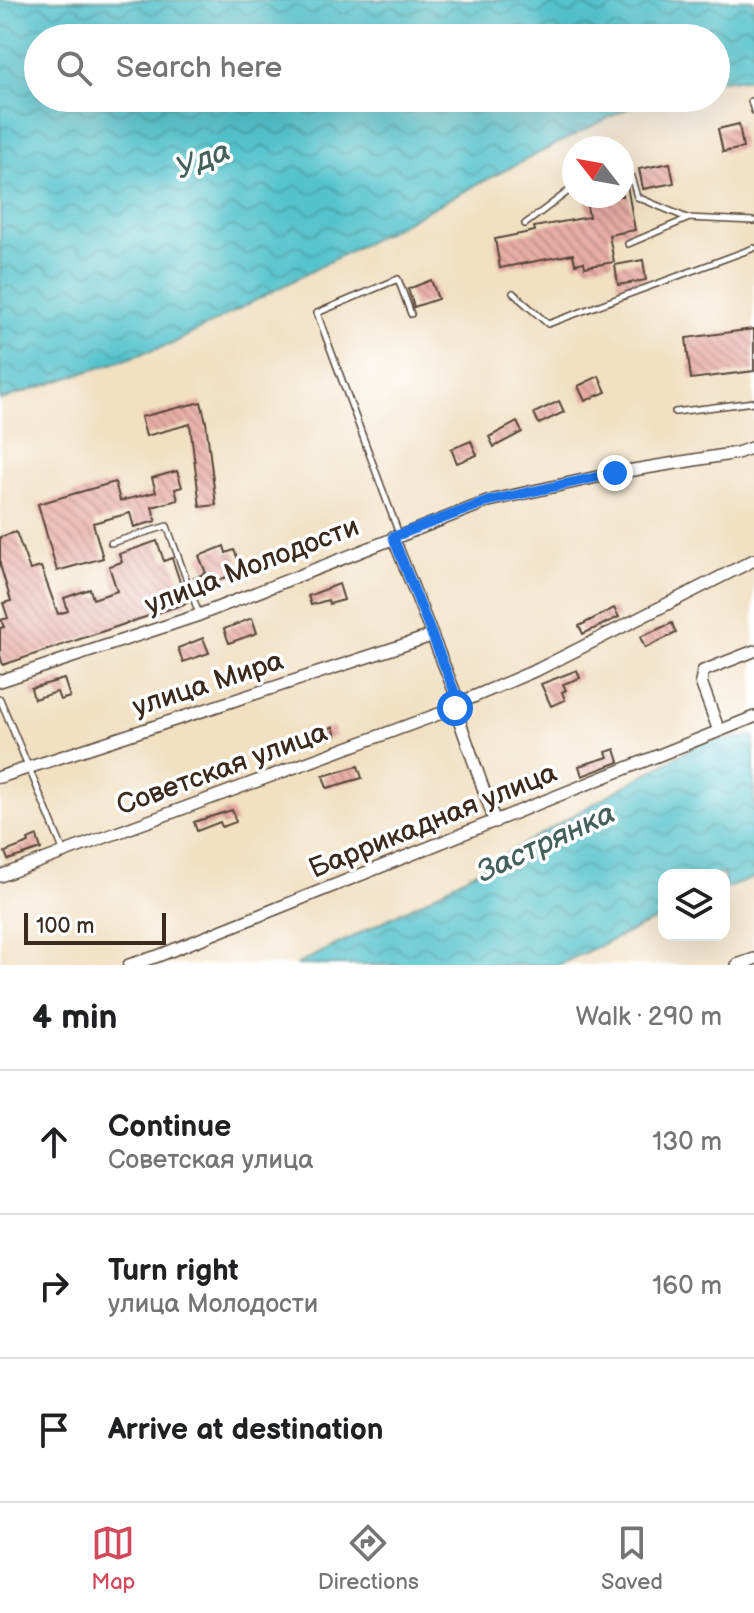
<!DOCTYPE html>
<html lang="en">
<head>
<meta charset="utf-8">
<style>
  :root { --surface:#fff; --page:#f2f2f2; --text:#202124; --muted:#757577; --line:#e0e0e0; --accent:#d1495b }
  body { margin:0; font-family:"Balsamiq Sans",sans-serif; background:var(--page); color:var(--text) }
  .controls { position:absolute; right:24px; bottom:24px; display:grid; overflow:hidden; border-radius:16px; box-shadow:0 8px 32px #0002 }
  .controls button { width:72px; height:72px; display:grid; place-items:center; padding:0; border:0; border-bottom:2px solid var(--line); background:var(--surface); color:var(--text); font:40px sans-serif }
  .compass { position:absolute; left:562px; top:136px; width:72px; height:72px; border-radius:50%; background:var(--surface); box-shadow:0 8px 32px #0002; rotate:301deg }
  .scale { position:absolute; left:24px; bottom:20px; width:142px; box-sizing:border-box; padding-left:8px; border:4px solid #3b2a1e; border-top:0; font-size:22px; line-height:28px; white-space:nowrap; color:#3b2a1e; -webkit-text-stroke:6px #fff; paint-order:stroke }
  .stop { position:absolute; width:24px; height:24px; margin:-18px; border:6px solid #1a73e8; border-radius:50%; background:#fff }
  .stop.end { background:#1a73e8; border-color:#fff; box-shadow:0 2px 8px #0008 }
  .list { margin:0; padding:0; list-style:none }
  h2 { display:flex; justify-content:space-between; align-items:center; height:104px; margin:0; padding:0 32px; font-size:34px }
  h2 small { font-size:26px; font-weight:400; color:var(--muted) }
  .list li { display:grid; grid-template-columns:52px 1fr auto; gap:24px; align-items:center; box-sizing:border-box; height:144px; padding:0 32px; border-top:2px solid var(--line) }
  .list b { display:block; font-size:30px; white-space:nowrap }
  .list p { margin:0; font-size:26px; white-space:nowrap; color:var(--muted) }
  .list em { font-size:26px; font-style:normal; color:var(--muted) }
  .icon { flex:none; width:44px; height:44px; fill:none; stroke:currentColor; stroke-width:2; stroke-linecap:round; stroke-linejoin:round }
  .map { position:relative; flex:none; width:754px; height:965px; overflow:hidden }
  .search { position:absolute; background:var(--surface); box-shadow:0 8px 32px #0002; left:24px; right:24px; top:24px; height:88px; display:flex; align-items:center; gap:20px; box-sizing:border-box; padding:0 28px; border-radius:44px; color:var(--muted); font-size:30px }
  .sheet { height:536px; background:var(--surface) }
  nav { display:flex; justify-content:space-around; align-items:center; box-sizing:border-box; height:112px; border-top:2px solid var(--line); background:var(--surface); font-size:22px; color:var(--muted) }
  nav a { display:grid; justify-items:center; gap:4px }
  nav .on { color:var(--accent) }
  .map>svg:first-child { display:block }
  .water { fill:url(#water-waves); stroke:#487675; stroke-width:2 }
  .building { fill:url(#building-back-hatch) }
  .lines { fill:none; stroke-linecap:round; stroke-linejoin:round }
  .service-casing { stroke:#564537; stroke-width:8 }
  .minor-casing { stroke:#564537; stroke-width:14 }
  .service { stroke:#fff; stroke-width:5 }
  .minor { stroke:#fff; stroke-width:11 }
  .route { stroke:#1a73e8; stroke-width:10 }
  .labels { text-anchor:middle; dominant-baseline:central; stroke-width:7; stroke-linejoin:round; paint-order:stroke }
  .street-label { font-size:28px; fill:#3b2a1e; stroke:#fff }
  .water-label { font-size:30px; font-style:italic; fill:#44605b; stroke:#fff }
</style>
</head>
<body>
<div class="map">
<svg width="754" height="965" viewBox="0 0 754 965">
  <defs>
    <pattern id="water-waves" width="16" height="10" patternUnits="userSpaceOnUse" patternTransform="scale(2)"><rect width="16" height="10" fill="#55c3cc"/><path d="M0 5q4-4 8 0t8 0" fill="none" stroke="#489fa5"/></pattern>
    <pattern id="building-back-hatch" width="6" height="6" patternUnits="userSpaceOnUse" patternTransform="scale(2)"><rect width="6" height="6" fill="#e8aea5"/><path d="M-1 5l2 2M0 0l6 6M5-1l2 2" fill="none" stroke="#bd8e86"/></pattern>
  </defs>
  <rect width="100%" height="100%" fill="#fff"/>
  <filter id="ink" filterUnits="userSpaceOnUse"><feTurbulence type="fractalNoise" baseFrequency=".0125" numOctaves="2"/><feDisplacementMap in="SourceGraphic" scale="16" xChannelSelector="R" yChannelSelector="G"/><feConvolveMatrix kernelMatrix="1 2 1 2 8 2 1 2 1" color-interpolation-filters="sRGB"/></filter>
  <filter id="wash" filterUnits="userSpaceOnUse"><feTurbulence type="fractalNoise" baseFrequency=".006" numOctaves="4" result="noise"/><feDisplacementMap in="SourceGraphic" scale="32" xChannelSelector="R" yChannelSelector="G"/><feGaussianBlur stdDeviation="1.8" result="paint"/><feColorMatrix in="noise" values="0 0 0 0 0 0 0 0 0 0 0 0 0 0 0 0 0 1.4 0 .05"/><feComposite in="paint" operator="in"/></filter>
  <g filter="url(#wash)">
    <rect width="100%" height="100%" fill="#f1e0c2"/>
    <path class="water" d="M0,0H754V79L716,80V38H38V98H653L620,112L480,183L172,344L0,400Z
      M754,736V878L724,889V875H664V916L558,965H296L416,905L702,742Z"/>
    <g id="blocks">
      <path class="building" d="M739,124L743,148L723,152L718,129Z
        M670,163L674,183L643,189L639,169Z
        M622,180H626L635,230L609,235L614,262L585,267L584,262L575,264L573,254L500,268L495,239L535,231L534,227L589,217L585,196H622Z
        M643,260L646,280L618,285L615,265Z
        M431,280L438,299L414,307L408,289Z
        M754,329V371L691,379L686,338Z
        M599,376L606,392L585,401L578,386Z
        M559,401L564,412L539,424L534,413Z
        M201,402L206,422L216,505L200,507L190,424L146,436L141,417Z
        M517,422L522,432L494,447L489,437Z
        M471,441L477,455L457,463L451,449Z
        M177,471L182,487L175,489L178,500L152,507L156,521L134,527L130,513L93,523L103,558L57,571L38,504L115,482L120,501L156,492L152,478Z
        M16,532L30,570L41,567L58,614L68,611L64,598L90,589L93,599L117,591L109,566L122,562L119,554L157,541L164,561L172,558L187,603L3,665L0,655V628L4,627L1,620L8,618L3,603L11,601L0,565V537Z
        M224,546L226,553L234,550L243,570L198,589L194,578L206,573L199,556Z
        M339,584L344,600L329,604L328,600L311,605L308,596Z
        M614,608L619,617L583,634L579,626Z
        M252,618L257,633L229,643L224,629Z
        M672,623L676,633L645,648L640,637Z
        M203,638L209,653L183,662L178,648Z
        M577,670L580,678L563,684L566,690L562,692L565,700L551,706L541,684Z
        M64,679L70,697L60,700L57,692L34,699L31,688Z
        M333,727L336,736L289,751L286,741Z
        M615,749L619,762L582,776L579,766L608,757L606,752Z
        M358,766L362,778L327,788L323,776Z
        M232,810L236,822L222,827L220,822L197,831L194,822Z
        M37,836L41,849L8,860L5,852L29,843L28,840Z"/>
    </g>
  </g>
  <g filter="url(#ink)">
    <use href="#blocks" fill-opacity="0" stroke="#564537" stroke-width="2"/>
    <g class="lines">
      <g class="service-casing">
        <path id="service" d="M751,101L754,111
          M622,175L630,173L637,197L687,218L754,221
          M525,224L574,187
          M628,244L687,219
          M513,293L548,324L754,248
          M675,412L754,402
          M399,534L317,313L398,279L411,314
          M111,543L167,526L199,614
          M0,699L64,852"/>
      </g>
      <g class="minor-casing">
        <path id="minor" d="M393,537L459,703
          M0,681L199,615L489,501L615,473L737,453L754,447
          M455,708L495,822
          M719,731L701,682L703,671L754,651
          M0,777L431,636
          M0,876L455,708L459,703L539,669L754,560
          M129,965L158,956L754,717
          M737,965L754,959"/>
      </g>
      <use href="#service" class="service"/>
      <use href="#minor" class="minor"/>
    </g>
  </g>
  <g class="lines" filter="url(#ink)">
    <path class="route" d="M455,708L459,703L393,537L489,501L615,473"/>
  </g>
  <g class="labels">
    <g class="street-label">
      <text transform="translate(252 566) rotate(-21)">улица Молодости</text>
      <text transform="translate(208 684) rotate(-18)">улица Мира</text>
      <text transform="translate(222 769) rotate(-20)">Советская улица</text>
      <text transform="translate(433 821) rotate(-22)">Баррикадная улица</text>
    </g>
    <g class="water-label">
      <text transform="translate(203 160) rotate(-22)">Уда</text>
      <text transform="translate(546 843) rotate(-25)">Застрянка</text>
    </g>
  </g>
</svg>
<div class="controls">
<button><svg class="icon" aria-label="layers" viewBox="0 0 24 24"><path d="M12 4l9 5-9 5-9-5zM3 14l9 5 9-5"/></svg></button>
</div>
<svg class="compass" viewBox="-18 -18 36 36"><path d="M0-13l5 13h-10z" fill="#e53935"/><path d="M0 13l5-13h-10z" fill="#757577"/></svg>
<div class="scale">100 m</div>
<div class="stop" style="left:455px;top:708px"></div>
<div class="stop end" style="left:615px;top:473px"></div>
<div class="search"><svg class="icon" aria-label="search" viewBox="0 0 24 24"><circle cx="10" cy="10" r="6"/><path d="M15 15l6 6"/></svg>Search here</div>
</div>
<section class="sheet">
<h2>4 min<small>Walk · 290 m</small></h2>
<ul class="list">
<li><svg class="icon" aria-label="ahead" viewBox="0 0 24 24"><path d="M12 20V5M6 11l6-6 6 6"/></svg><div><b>Continue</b><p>Советская улица</p></div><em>130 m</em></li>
<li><svg class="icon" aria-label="right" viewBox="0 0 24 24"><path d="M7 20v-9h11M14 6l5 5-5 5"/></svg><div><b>Turn right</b><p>улица Молодости</p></div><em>160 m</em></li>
<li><svg class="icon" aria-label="arrive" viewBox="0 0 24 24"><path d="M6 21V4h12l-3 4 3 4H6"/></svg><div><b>Arrive at destination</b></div></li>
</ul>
</section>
<nav>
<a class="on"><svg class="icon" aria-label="map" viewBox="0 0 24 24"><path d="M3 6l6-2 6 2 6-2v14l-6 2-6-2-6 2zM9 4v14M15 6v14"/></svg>Map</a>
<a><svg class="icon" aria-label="directions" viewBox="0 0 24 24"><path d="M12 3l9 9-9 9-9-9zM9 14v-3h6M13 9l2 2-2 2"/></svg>Directions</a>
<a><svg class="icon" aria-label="saved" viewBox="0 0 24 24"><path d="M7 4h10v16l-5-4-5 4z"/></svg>Saved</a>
</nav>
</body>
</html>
